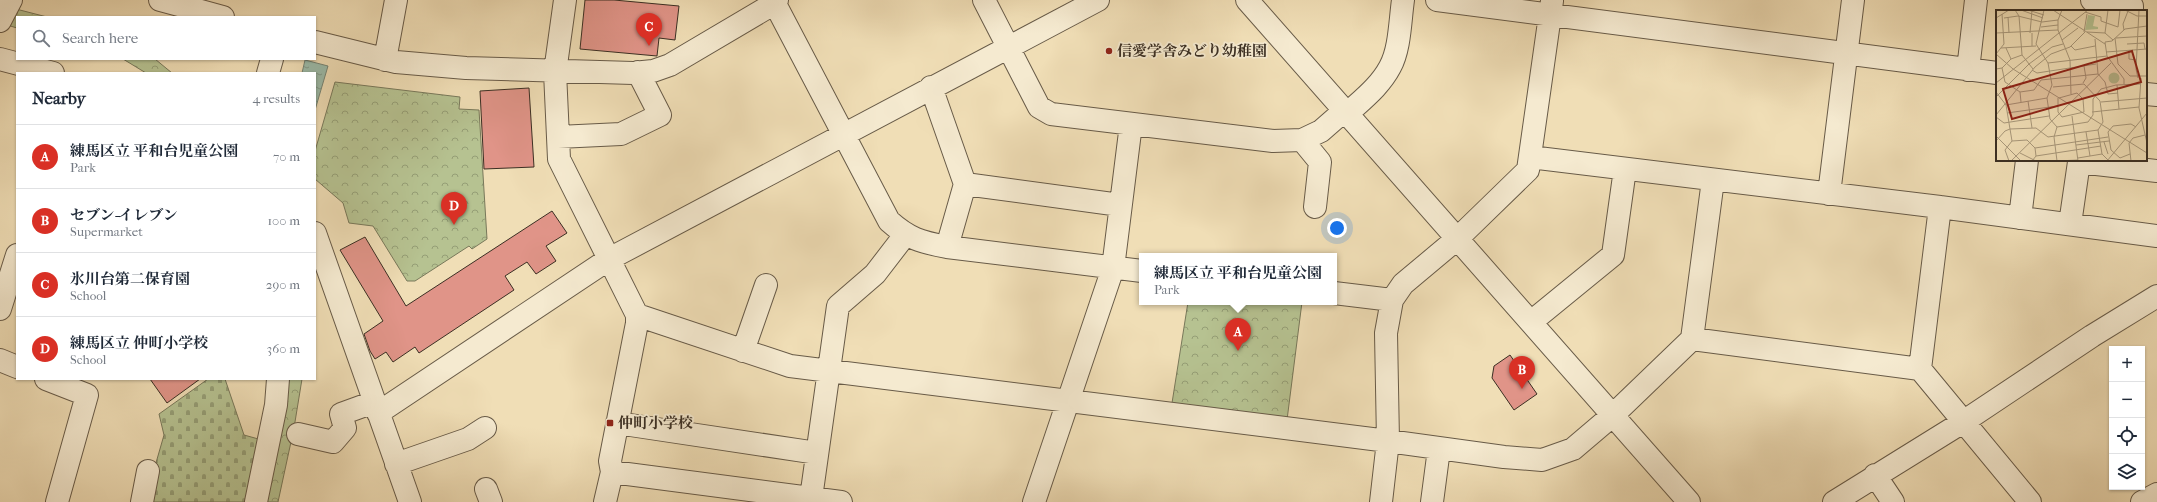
<!DOCTYPE html>
<html lang="en">
<head>
<meta charset="utf-8">
<style>
  :root { --surface:#fff; --page:#f2f2f3; --text:#1f2937; --muted:#747a83; --line:#e0e1e3; --accent:#d93025 }
  body { margin:0; font-family:"IM FELL French Canon","Noto Serif JP",serif; background:var(--page); color:var(--text) }
  .controls { position:absolute; right:12px; bottom:12px; display:grid; overflow:hidden; border-radius:0px; box-shadow:0 1px 3px #0004 }
  .controls button { width:36px; height:36px; display:grid; place-items:center; padding:0; border:0; border-bottom:1px solid var(--line); background:var(--surface); color:var(--text); font:20px sans-serif }
  .you { position:absolute; left:1337px; top:228px; width:14px; height:14px; margin:-10px; border:3px solid #fff; border-radius:50%; background:#1a73e8; box-shadow:0 0 0 6px #1a73e833 }
  .badge { display:grid; place-items:center; width:26px; height:26px; border-radius:50%; background:var(--accent); color:#fff; font-size:13px; font-weight:700 }
  .pin { position:absolute; translate:-50% -33px; filter:drop-shadow(0 1px 2px #0008) }
  .pin::after { content:''; position:absolute; top:21px; width:14px; height:12px; background:inherit; clip-path:polygon(0 0,100% 0,50% 100%) }
  .popup { position:absolute; left:1139px; top:253px; width:198px; height:52px; box-sizing:border-box; display:grid; place-content:center; border-radius:0px; background:var(--surface); filter:drop-shadow(0 1px 3px #0005); font-size:13px; white-space:nowrap; color:var(--muted) }
  .popup b { font-size:15px; color:var(--text) }
  .popup::after { content:''; position:absolute; left:50%; top:100%; margin-left:-8px; border:8px solid transparent; border-top-color:var(--surface) }
  .list { margin:0; padding:0; list-style:none }
  h2 { display:flex; justify-content:space-between; align-items:center; height:52px; margin:0; padding:0 16px; font-size:17px }
  h2 small { font-size:13px; font-weight:400; color:var(--muted) }
  .list li { display:grid; grid-template-columns:26px 1fr auto; gap:12px; align-items:center; box-sizing:border-box; height:64px; padding:0 16px; border-top:1px solid var(--line) }
  .list b { display:block; font-size:15px; white-space:nowrap }
  .list p { margin:0; font-size:13px; white-space:nowrap; color:var(--muted) }
  .list em { font-size:13px; font-style:normal; color:var(--muted) }
  .icon { flex:none; width:22px; height:22px; fill:none; stroke:currentColor; stroke-width:2; stroke-linecap:round; stroke-linejoin:round }
  .map { position:relative; flex:none; width:2157px; height:502px; overflow:hidden }
  .search { position:absolute; background:var(--surface); box-shadow:0 1px 3px #0004; left:16px; top:16px; width:300px; height:44px; display:flex; align-items:center; gap:10px; box-sizing:border-box; padding:0 14px; border-radius:0px; color:var(--muted); font-size:15px }
  .panel { position:absolute; background:var(--surface); box-shadow:0 1px 3px #0004; left:16px; top:72px; width:300px; height:308px; border-radius:0px }
  .map>svg:first-child { display:block }
  .cemetery { fill:url(#cemetery-stones); stroke:#78785a }
  .park { fill:url(#park-crowns); stroke:#78785a }
  .water { fill:url(#water-ripples); stroke:#758475 }
  .building { fill:#e09488; stroke:#3b2f23 }
  .lines { fill:none; stroke-linecap:round; stroke-linejoin:round }
  .minor-casing { stroke:#685b48; stroke-width:24 }
  .minor { stroke:#f5ead0; stroke-width:22 }
  .poi-dot { fill:#8f2418; stroke:#f5ead0; stroke-width:1.5 }
  .labels { text-anchor:middle; dominant-baseline:central; stroke-width:3.5; stroke-linejoin:round; paint-order:stroke }
  .poi-label { font-size:15px; font-weight:bold; fill:#3b2f23; stroke:#f5ead0; text-anchor:start }
  .inset-road { fill:none; stroke:#a8987b; stroke-width:1 }
  .view { fill:#8f2418; fill-opacity:0.15; stroke:#8f2418; stroke-width:2 }
  .inset-edge { fill:none; stroke:#3b2f23; stroke-width:2 }
</style>
</head>
<body>
<div class="map">
<svg width="2157" height="502" viewBox="0 0 2157 502">
  <defs>
    <pattern id="cemetery-stones" width="16" height="16" patternUnits="userSpaceOnUse"><rect width="16" height="16" fill="#b6c291"/><path d="M2 7V4a2 2 0 0 1 4 0v3zM10 15v-3a2 2 0 0 1 4 0v3z" fill="#959e76"/></pattern>
    <pattern id="park-crowns" width="20" height="18" patternUnits="userSpaceOnUse"><rect width="20" height="18" fill="#b6c291"/><path d="M2 6a3 3 0 1 1 6 0M12 15a3 3 0 1 1 6 0" fill="none" stroke="#959e76"/></pattern>
    <pattern id="water-ripples" width="26" height="14" patternUnits="userSpaceOnUse"><rect width="26" height="14" fill="#9bbcab"/><path d="M2 4q2-2 4 0t4 0M15 11q2-2 4 0t4 0" fill="none" stroke="#80998b"/></pattern>
  </defs>
  <rect width="100%" height="100%" fill="#f0deb6"/>
  <filter id="stains"><feTurbulence type="fractalNoise" baseFrequency=".005" numOctaves="4"/><feColorMatrix values="0 0 0 0 .2 0 0 0 0 .09 0 0 0 0 .02 0 0 0 .5 -.17"/></filter>
  <radialGradient id="worn" r=".72"><stop offset=".6" stop-color="#630" stop-opacity="0"/><stop offset="1" stop-color="#630" stop-opacity=".3"/></radialGradient>
  <path class="cemetery" d="M208,379H225L244,435L262,440L249,502H147V494L164,435L159,414Z"/>
  <path class="park" d="M16,9L47,17H17V28L7,25Z
    M123,59H155L172,73H146Z
    M335,82L460,97L459,109L479,110L487,239L472,249L469,246L415,281H407L373,226L349,223L343,203L315,179V151Z
    M1188,302H1302L1287,420L1172,403Z
    M287,379H302L294,428L278,502H263Z"/>
  <path class="water" d="M305,60L328,66L315,110V73H302Z"/>
  <path class="building" d="M585,0H614L679,6L675,40L659,38L657,56L580,49Z
    M529,88L534,167L484,169L480,91Z
    M552,211L567,233L546,246L556,261L536,274L527,262L505,276L514,290L419,353L415,347L393,362L386,352L375,359L370,351L364,334L383,321L340,250L365,237L406,306Z
    M1510,355L1537,394L1514,410L1492,378L1494,366Z
    M150,379H200L167,403Z"/>
  <g class="lines">
    <g class="minor-casing">
      <path id="minor" d="M160,0L223,17
        M565,0L555,72L559,159L637,315V323L610,461L612,472L605,502
        M773,0L889,221C909,239 921,242 947,247L1142,271
        M984,0L1039,107L1051,114L1273,141L1302,140L1321,131L1345,110
        M1247,0L1689,502
        M1437,0L1997,73
        M2092,0L2132,6V11
        M0,21L11,0
        M315,42L396,62L466,68L633,73L653,71L670,65L775,3L777,0
        M0,59L53,73
        M385,60L396,0
        M1968,70L1976,0
        M268,73L272,59
        M931,87L965,184L947,247
        M2146,94L2157,95
        M1348,113C1363,99 1380,86 1390,67C1400,49 1400,21 1403,0
        M558,137L621,134L660,115L638,72
        M1302,140L1320,162L1315,207
        M1530,157L1940,207L2157,236
        M965,184L1120,205
        M1829,194L1853,0
        M1940,207L1920,369L2030,502
        M2020,218L2027,160
        M2070,224L2079,162L2157,171
        M315,233L410,502
        M1334,293L1392,300
        M0,309L17,255
        M637,315L790,366L1388,441L1504,457L1542,460L1573,449L1613,415L1692,339L1920,369
        M1531,322L1613,255L1625,169
        M1692,339L1713,180
        M743,351L766,285
        M0,360L17,367
        M46,379L87,395L57,502
        M378,413L609,259L1098,0
        M617,423L817,453
        M298,434L333,442L345,428L341,414L374,402
        M396,464L468,439L485,428
        M612,472L841,502
        M1875,475L1893,502
        M486,489L491,502
        M811,498L838,306L875,274L905,235
        M142,502L148,471
        M256,502L276,405L278,379
        M1034,502L1113,268L1131,124
        M1381,502L1388,441L1386,333L1392,300L1403,284L1458,238L1528,170L1552,1
        M1432,502L1439,449
        M1834,502L1963,422L2092,336L2157,296
        M2142,502L2157,494"/>
    </g>
    <use href="#minor" class="minor"/>
  </g>
  <g class="poi-dot">
    <circle cx="1109" cy="51" r="4"/>
    <rect x="606" y="419" width="8" height="8" rx="2"/>
  </g>
  <g class="labels">
    <g class="poi-label">
      <text x="1117" y="51">信愛学舎みどり幼稚園</text>
      <text x="618" y="423">仲町小学校</text>
    </g>
  </g>
  <g transform="translate(1996 10)">
    <rect width="151" height="151" fill="#f0deb6"/>
    <path d="M92,5L99,6L97,16L102,17V19L89,20Z" fill="#b6c291"/>
    <path d="M112.5 68a5.5 5.5 0 1 1 11 0a5.5 5.5 0 1 1-11 0Z" fill="#b6c291"/>
    <path class="inset-road" d="M19,0L23,6L26,45L37,59M25,0L47,8M32,0L48,5M48,0L40,34L52,53L56,75L51,88L54,109L61,117L58,127L61,151M57,0L109,34M66,0L62,10V20L74,50L75,84M129,0L141,6H151M89,2L105,7V11L122,17L124,0M12,7L13,23M0,8L13,0M8,8L22,6L46,12L62,10M0,16V29M45,17L62,15M128,20L127,14L132,1M88,22L91,4M91,22L109,23L117,30M0,23L62,20M34,23L36,0M36,23V36M109,23L112,0M119,28L122,54L134,66H151M120,28L151,26M99,29L102,64L109,72L112,84L122,83M66,30L82,18M131,34L148,33L149,39M75,36L79,40L99,36M5,38L40,36M10,38L15,49M133,40V49L140,50M110,42L151,39M0,44L17,59L151,143M0,44L8,34L6,4M52,53L111,46M6,58L9,72L24,82L25,92M0,59L6,58L15,49L26,45M36,60L41,63L100,54M142,68L140,59L143,0M145,68L143,98L151,133M0,73L92,0M87,73L90,68L88,56M128,74V69L111,46L109,32L116,31L129,19L151,16M121,75L123,99M0,82L10,95L16,131L9,140L13,151M24,82L38,80L45,70L102,64M0,87L33,54L56,37L67,34M62,88V102L66,107L88,102L87,89L81,83L63,88M32,91L36,118M105,92L151,88M10,95L51,88M96,102L143,97M11,103L61,96M0,105L39,57L55,44L74,37L89,22M76,106L82,151M0,107L8,113L53,106M61,117L92,112L97,105V89L105,79L120,75L144,74M102,120L106,144L112,150M90,122L94,146M0,126L25,151M0,131L9,121L14,119L40,118L52,127L102,120L107,112L104,91L88,74L57,77M16,131L31,130L39,138L40,146M108,132L112,144M80,135L113,131M39,138L112,127M24,143L40,151M134,144L124,148L115,140L112,122L117,116L135,114L140,117M82,148L106,144M15,151L115,53M36,151L40,146L105,136M61,151L82,150M111,151L151,103M135,151L133,133L137,128L149,125"/>
    <path class="view" d="M136,41L145,72L16,109L7,79Z"/>
    <rect width="151" height="151" class="inset-edge"/>
  </g>
  <rect width="100%" height="100%" filter="url(#stains)"/>
  <rect width="100%" height="100%" fill="url(#worn)"/>
</svg>
<div class="controls">
<button>+</button>
<button>−</button>
<button><svg class="icon" aria-label="locate" viewBox="0 0 24 24"><circle cx="12" cy="12" r="6"/><path d="M12 2v4M12 18v4M2 12h4M18 12h4"/></svg></button>
<button><svg class="icon" aria-label="layers" viewBox="0 0 24 24"><path d="M12 4l9 5-9 5-9-5zM3 14l9 5 9-5"/></svg></button>
</div>
<div class="you"></div>
<div class="pin badge" style="left:1238px;top:351px">A</div>
<div class="popup"><b>練馬区立 平和台児童公園</b>Park</div>
<div class="pin badge" style="left:1522px;top:389px">B</div>
<div class="pin badge" style="left:649px;top:46px">C</div>
<div class="pin badge" style="left:454px;top:225px">D</div>
<div class="search"><svg class="icon" aria-label="search" viewBox="0 0 24 24"><circle cx="10" cy="10" r="6"/><path d="M15 15l6 6"/></svg>Search here</div>
<section class="panel">
<h2>Nearby<small>4 results</small></h2>
<ul class="list">
<li><span class="badge">A</span><div><b>練馬区立 平和台児童公園</b><p>Park</p></div><em>70 m</em></li>
<li><span class="badge">B</span><div><b>セブン-イレブン</b><p>Supermarket</p></div><em>100 m</em></li>
<li><span class="badge">C</span><div><b>氷川台第二保育園</b><p>School</p></div><em>290 m</em></li>
<li><span class="badge">D</span><div><b>練馬区立 仲町小学校</b><p>School</p></div><em>360 m</em></li>
</ul>
</section>
</div>
</body>
</html>
